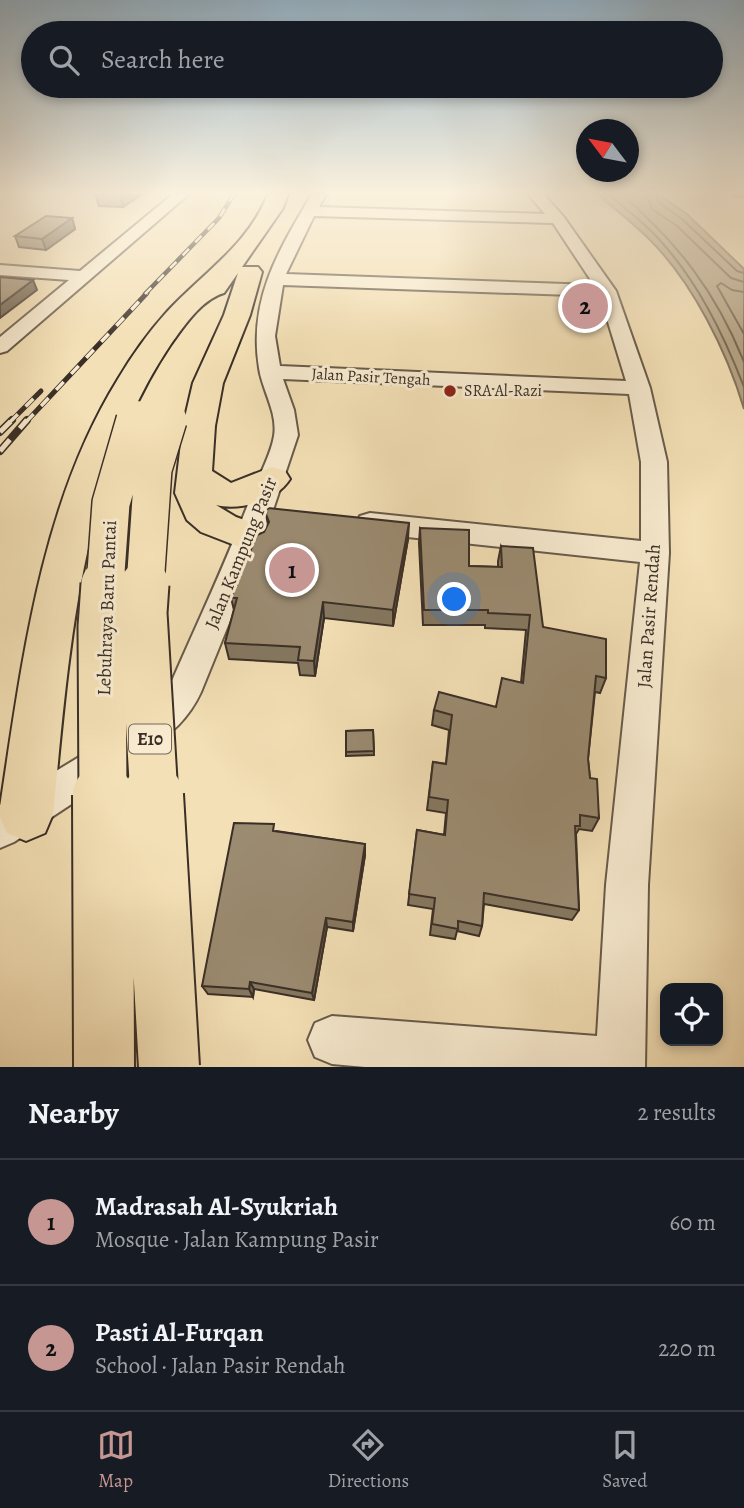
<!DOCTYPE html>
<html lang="en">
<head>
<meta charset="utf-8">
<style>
  :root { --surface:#171b24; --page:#20242c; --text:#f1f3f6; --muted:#9ea1a6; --line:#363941; --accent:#c59692 }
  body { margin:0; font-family:Alegreya,serif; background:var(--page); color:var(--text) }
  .controls { position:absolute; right:21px; bottom:21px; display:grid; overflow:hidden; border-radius:14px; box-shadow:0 4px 10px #0003 }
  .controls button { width:63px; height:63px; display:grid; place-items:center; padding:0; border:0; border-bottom:2px solid var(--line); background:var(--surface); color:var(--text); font:35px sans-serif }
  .compass { position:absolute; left:576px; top:119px; width:63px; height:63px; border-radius:50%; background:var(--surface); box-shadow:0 4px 10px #0003; rotate:302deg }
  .you { position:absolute; left:455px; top:600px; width:24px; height:24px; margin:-18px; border:5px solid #fff; border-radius:50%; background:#1a73e8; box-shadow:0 0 0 10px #1a73e833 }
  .badge { display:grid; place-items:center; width:46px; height:46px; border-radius:50%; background:var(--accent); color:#111; font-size:23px; font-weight:700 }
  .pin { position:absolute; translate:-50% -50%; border:4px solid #fff; box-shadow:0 2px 7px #0006 }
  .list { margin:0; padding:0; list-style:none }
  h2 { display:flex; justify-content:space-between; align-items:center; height:91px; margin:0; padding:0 28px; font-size:30px }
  h2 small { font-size:23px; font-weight:400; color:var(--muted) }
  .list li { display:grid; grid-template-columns:46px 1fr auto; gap:21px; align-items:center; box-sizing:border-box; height:126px; padding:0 28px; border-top:2px solid var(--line) }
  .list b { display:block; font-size:26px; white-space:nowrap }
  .list p { margin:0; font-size:23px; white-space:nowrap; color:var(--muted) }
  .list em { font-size:23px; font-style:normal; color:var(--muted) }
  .icon { flex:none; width:38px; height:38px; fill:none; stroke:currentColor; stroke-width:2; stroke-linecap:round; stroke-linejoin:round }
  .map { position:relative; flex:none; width:744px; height:1067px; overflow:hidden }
  .search { position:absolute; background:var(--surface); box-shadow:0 4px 10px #0003; left:21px; right:21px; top:21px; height:77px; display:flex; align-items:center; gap:18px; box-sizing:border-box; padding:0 24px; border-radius:38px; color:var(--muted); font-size:26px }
  .sheet { height:343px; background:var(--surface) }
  nav { display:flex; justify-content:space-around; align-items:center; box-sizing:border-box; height:98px; border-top:2px solid var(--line); background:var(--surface); font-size:19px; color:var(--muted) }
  nav a { display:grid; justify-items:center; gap:4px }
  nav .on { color:var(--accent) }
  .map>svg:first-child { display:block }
  .water { fill:#b5a485; stroke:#84755f; stroke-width:2 }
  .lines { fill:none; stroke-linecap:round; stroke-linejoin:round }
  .shore { stroke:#786a56; stroke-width:2 }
  .minor-casing { stroke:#685b4b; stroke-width:4 }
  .highway-casing { stroke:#3a2f27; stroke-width:4 }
  .minor { fill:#f8ebd0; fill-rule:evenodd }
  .highway { fill:#f4e0b6; fill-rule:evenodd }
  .rail-far2-casing { stroke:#3a2f27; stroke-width:4.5 }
  .rail-far1-casing { stroke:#3a2f27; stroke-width:5 }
  .rail-casing { stroke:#3a2f27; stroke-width:8 }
  .rail-far2 { stroke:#f8ebd0; stroke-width:2.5; stroke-dasharray:9; stroke-linecap:butt }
  .rail-far1 { stroke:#f8ebd0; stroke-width:3.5; stroke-dasharray:11; stroke-linecap:butt }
  .rail { stroke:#f8ebd0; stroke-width:5; stroke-dasharray:15; stroke-linecap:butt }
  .highway-bridge-far3-casing { stroke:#3a2f27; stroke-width:31; stroke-linecap:butt }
  .highway-bridge-far2-casing { stroke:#3a2f27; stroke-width:40; stroke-linecap:butt }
  .highway-bridge-far1-casing { stroke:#3a2f27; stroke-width:51; stroke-linecap:butt }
  .highway-bridge-casing { stroke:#3a2f27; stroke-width:64; stroke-linecap:butt }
  .highway-bridge-far3 { stroke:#f4e0b6; stroke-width:28 }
  .highway-bridge-far2 { stroke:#f4e0b6; stroke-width:37 }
  .highway-bridge-far1 { stroke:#f4e0b6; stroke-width:47 }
  .highway-bridge { stroke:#f4e0b6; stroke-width:60 }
  .wall { fill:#857861; stroke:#3a2f27; stroke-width:2 }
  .shaded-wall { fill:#6c614f; stroke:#3a2f27; stroke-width:2 }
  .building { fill:#9b8b71; stroke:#3a2f27; stroke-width:2 }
  .poi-dot { fill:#8f2418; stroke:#f8ebd0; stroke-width:2.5 }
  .labels { text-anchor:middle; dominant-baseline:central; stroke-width:6; stroke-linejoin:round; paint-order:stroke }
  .far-street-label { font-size:16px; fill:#3a2f27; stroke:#f8ebd0 }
  .far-poi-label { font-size:16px; fill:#3a2f27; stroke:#f8ebd0; text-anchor:start }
  .shield { fill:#f8ebd0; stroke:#73675a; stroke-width:2 }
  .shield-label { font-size:18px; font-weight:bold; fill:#3a2f27 }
  .street-label { font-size:19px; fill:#3a2f27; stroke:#f8ebd0 }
</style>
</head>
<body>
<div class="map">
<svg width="744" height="1067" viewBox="0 0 744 1067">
  <rect width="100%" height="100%" fill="#f4e0b6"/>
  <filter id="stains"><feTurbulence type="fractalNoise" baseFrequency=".00286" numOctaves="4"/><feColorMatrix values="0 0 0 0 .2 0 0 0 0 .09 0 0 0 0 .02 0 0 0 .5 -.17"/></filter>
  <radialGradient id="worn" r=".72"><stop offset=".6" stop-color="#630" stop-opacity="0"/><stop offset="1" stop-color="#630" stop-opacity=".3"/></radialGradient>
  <path class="water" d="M597,194H658L687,214L744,269V409C727,352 693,283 650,240C634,224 615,209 597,194Z"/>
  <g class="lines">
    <path class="shore" d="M608,194C624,208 642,221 657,237C697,280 723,333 744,387
      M621,194C678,243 716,292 744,362
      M646,194L652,209L677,226L731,278L744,282
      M655,194L658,202L682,219L737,271L744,273
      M744,292L732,290L721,283L717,286L744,334"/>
    <g class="minor-casing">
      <path id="minor" d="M173,194H189L7,351L0,353V337L69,280L0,275V265L80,271Z
        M312,194H326L319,207L545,214L528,194H543L563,216L616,291L650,388L667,462L669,553L648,885L645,1067H365L332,1064L315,1057L308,1040L315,1023L332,1016L597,1036L606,885L640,562L370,533L360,530L356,523L360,516L370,513L641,541V462L629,394L283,379L294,410L298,435L264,537L201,692C190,716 170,738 145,747L132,743L127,731C136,711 158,701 171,683C199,619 229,556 253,491C260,474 271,454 274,436C278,413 262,390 259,368C248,300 278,251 312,194ZM314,216L553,223L594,285L286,274ZM283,285L600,296L626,381L280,366L275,336Z
        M107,743L120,748L126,760L120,772L14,842L0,848V805L94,748Z"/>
    </g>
    <g class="highway-casing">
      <path id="highway" d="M268,194H288L283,208L242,267H258L262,272L250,315L223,383L215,426L212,471L231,483L272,467L285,471L290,479C276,501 240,511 216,505L236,517L264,527L269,537L264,547L250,551L201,532L187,520L175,493L183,426L193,383L224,315L238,273L224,293C202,299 184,326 171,344C79,481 69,653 53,814L45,833L26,841L7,833L0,817V807C22,663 40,505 118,379C131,357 148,333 165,314C200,275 248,246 268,194Z"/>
    </g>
    <use href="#minor" class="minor"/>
    <use href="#highway" class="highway"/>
    <g class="rail-far2-casing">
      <path id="rail-far2" d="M145,294L219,218L234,194"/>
    </g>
    <g class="rail-far1-casing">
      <path id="rail-far1" d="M10,422L41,391
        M26,422L147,293"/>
    </g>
    <g class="rail-casing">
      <path id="rail" d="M0,432L12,420
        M0,451L27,420"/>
    </g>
    <use href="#rail-far2" class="rail-far2"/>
    <use href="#rail-far1" class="rail-far1"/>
    <use href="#rail" class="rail"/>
    <g class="highway-bridge-far3-casing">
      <path id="highway-bridge-far3" d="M135,422L137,415
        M167,422L170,414"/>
    </g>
    <g class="highway-bridge-far2-casing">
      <path id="highway-bridge-far2" d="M105,586L111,503L135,420
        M145,586L153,469L168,420"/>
    </g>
    <g class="highway-bridge-far1-casing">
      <path id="highway-bridge-far1" d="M145,584L143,613L154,797
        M103,797L102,627L105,584"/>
    </g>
    <g class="highway-bridge-casing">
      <path id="highway-bridge" d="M103,795L104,1067
        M153,795L169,1067"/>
    </g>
    <use href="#highway-bridge-far3" class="highway-bridge-far3"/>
    <use href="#highway-bridge-far2" class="highway-bridge-far2"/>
    <use href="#highway-bridge-far1" class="highway-bridge-far1"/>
    <use href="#highway-bridge" class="highway-bridge"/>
  </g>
  <path class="wall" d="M95,194H142L123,207L99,206Z
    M733,194H744V197H736Z
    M72,218L75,229L46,250L19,247L15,236Z
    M266,514L408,539L393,626L324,618L315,676L300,675L298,663L229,659L225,643L234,610L231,598L268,525Z
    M420,528L469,566L498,567V561L501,546L543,627L606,678L600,693L595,692L588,759L590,778L599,818L592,831L579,829L576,834L579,910L572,920L484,904L482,926L479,936L457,931L455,939L430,935L433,909L408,905L417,830L444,835L446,813L427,810L433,762L446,764L449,730L432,725L434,710L495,707L521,683L526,630L485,628V625H423L419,543Z
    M373,730L374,755L346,756V731Z
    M276,831L365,844V855L353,931L327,927L314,1000L254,989L253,997L208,994L202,986Z"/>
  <path class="shaded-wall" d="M120,194H142L123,207Z
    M72,218L75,229L46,250L42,239Z
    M33,280L37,290L0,318V305Z
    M409,523L408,539L393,626V610Z
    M323,602L324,618L315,676L314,661Z
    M365,844V855L353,931V922Z
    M326,918L327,927L314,1000L312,993Z
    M250,982L254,989L253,997L249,989Z"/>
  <path class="building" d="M46,216L72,218L42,239L15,236Z
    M0,277L33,280L0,305Z
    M268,508L409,523L393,610L323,602L314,661L298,660L300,647L225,643L237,598H231L257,535L264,532L269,522L266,514Z
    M420,528L469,530V566L502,567L501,546L533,548L543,627L606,639V678L596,676L588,759L590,778L597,779L599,818L580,815V826H575L579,910L484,893L482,926L458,921V929L432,924L435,898L409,894L417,830L445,835L448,800L429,797L433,762L446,764L452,715L434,710L439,692L496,707L502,678L523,683L530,615L488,613V610H424Z
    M373,730L374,751L346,752V731Z
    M234,823L274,824L273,831L365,844L353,922L326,918L312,993L250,982L249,989L202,986Z"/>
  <linearGradient id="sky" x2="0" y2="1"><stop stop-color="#93aec0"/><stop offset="0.56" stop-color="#faf1de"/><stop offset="1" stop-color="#faf1de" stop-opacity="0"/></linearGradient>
  <rect width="744" height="344" fill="url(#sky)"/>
  <circle class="poi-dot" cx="450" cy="391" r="7"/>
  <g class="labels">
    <g class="far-street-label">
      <text transform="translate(371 377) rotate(3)">Jalan Pasir Tengah</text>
    </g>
    <g class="far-poi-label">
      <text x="464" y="391">SRA Al-Razi</text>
    </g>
    <rect class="shield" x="129" y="724.5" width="42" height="29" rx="5"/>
    <g class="shield-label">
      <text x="150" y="739">E10</text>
    </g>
    <g class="street-label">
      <text transform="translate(241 553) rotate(-68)">Jalan Kampung Pasir</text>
      <text transform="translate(107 608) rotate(-88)">Lebuhraya Baru Pantai</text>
      <text transform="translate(649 616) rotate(-86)">Jalan Pasir Rendah</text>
    </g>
  </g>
  <rect width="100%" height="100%" filter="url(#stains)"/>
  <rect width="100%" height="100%" fill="url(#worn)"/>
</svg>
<div class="controls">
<button><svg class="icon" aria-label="locate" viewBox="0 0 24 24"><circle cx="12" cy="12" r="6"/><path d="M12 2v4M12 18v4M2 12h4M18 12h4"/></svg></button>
</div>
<svg class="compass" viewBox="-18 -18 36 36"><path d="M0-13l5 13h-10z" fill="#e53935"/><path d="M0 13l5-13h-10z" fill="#9ea1a6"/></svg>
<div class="you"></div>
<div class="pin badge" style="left:292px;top:570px">1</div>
<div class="pin badge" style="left:585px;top:306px">2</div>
<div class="search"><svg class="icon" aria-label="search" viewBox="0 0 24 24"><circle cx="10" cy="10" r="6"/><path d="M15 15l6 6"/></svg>Search here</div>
</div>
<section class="sheet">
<h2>Nearby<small>2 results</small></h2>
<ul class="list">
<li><span class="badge">1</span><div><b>Madrasah Al-Syukriah</b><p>Mosque · Jalan Kampung Pasir</p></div><em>60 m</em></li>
<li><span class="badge">2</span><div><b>Pasti Al-Furqan</b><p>School · Jalan Pasir Rendah</p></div><em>220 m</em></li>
</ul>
</section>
<nav>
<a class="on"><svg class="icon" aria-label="map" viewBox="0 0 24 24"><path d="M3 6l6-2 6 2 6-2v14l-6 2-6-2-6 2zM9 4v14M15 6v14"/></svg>Map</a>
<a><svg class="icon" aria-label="directions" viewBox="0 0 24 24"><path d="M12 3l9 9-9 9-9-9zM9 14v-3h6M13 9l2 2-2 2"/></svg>Directions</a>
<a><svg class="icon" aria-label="saved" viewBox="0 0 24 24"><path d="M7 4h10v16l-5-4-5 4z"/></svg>Saved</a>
</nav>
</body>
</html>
